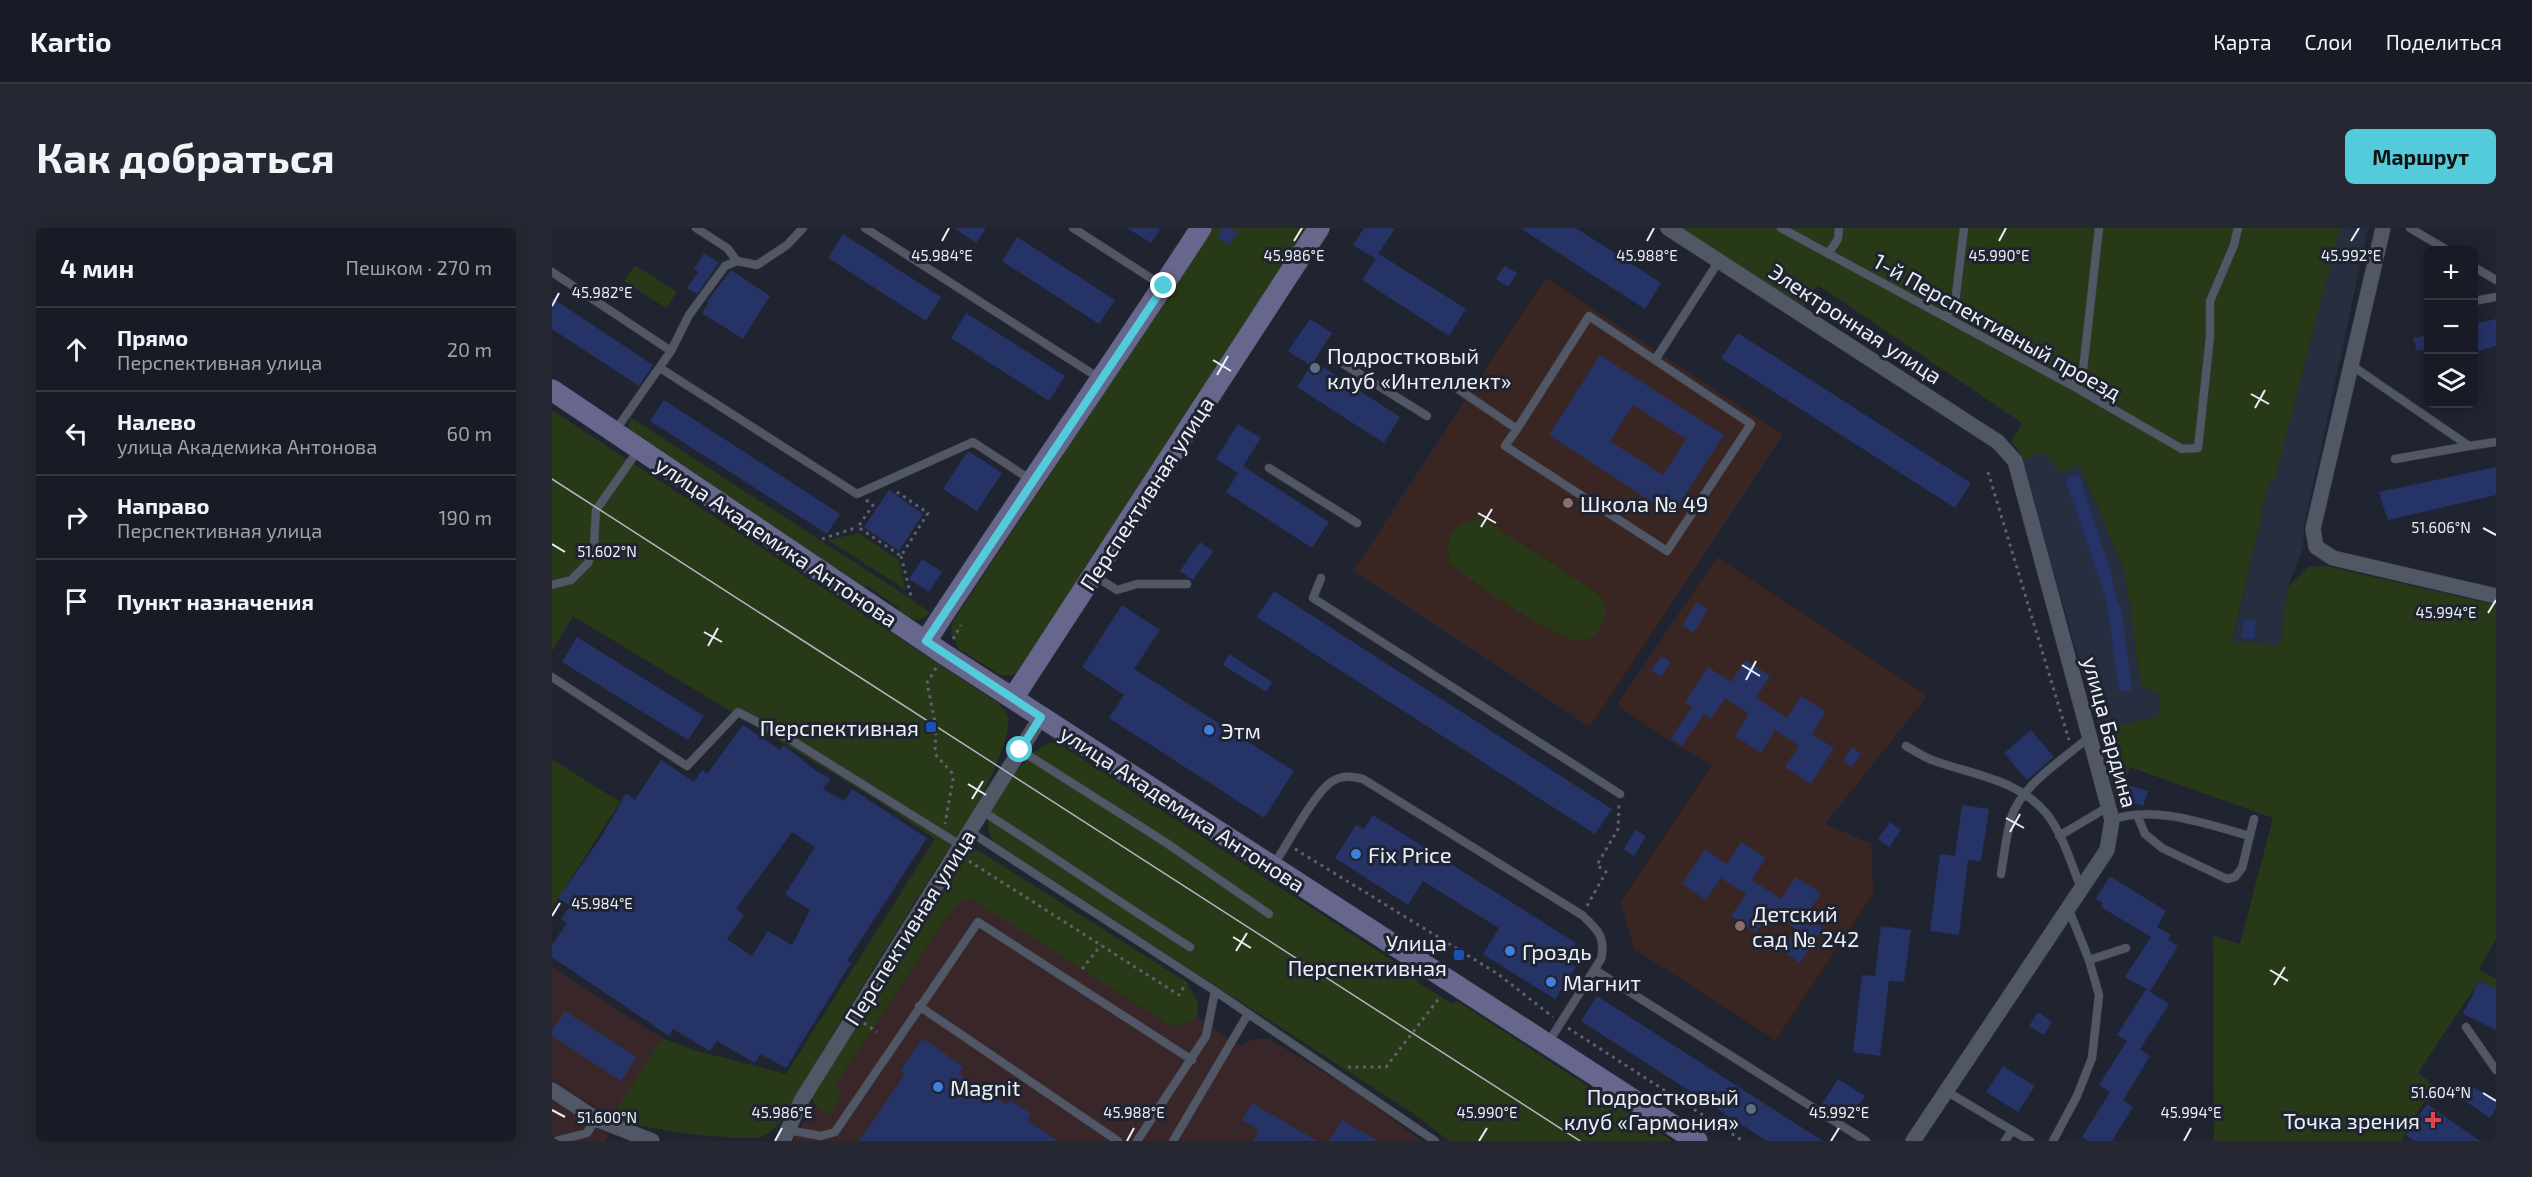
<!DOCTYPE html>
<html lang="ru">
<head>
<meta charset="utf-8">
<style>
  :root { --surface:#181b25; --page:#252832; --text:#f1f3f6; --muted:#9fa1a7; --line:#363942; --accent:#53cbda }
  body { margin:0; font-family:"Exo 2",sans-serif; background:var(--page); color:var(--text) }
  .controls { position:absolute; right:18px; top:18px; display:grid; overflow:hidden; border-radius:9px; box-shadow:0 3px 15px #0003 }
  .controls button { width:54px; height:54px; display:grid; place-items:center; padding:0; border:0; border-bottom:2px solid var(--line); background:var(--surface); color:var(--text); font:30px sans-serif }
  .stop { position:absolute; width:18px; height:18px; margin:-14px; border:4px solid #53cbda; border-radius:50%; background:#fff }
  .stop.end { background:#53cbda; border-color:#fff; box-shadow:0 2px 6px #0008 }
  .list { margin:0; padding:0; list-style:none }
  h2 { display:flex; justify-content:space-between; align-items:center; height:78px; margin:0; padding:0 24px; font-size:26px }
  h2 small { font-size:20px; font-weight:400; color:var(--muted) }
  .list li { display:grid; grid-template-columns:39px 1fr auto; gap:18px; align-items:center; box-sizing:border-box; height:84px; padding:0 24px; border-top:2px solid var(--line) }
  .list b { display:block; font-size:22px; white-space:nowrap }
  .list p { margin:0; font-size:20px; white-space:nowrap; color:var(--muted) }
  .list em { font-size:20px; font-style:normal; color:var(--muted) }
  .icon { flex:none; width:33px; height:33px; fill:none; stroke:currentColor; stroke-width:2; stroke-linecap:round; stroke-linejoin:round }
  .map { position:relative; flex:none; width:1944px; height:913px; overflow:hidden; border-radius:9px }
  header { display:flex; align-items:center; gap:36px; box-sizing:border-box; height:84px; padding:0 30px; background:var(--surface); border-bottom:2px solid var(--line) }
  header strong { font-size:28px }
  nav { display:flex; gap:33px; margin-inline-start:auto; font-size:21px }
  .intro { display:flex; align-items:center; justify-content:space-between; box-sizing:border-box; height:144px; padding:0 36px }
  h1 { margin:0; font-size:42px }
  .button { padding:15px 27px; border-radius:9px; background:var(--accent); color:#111; font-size:21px; font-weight:700 }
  main { display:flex; gap:36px; padding:0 36px }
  aside { flex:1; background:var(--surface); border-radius:9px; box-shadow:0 3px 15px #0003 }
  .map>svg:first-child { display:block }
  .commercial { fill:#392628 }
  .built { fill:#272e40 }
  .education { fill:#392623 }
  .green { fill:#283918 }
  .building { fill:#253366; fill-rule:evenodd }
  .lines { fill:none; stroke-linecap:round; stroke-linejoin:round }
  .lane-casing { stroke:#3b3f49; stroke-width:9 }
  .street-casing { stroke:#3b3f49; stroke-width:16 }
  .secondary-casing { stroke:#3b3f49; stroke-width:22 }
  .path { stroke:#5d616d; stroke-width:3; stroke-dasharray:3 4.5; stroke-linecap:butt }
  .lane { stroke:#525766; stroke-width:8 }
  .street { stroke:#525766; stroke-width:15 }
  .secondary { stroke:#67668c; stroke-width:21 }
  .tram { stroke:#b2b6c0; stroke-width:1.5 }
  .route { stroke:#53cbda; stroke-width:8 }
  .ticks { fill:none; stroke:#ebeff8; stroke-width:2 }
  .service-dot { fill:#5c6f8a; stroke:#202431; stroke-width:2 }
  .education-dot { fill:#8d6e63; stroke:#202431; stroke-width:2 }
  .transit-dot { fill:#1a4fb4; stroke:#202431; stroke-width:2 }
  .shop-dot { fill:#3f7fe0; stroke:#202431; stroke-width:2 }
  .health-dot { fill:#e0444e; stroke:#202431; stroke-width:2 }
  .labels { text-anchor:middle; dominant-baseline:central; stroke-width:6; stroke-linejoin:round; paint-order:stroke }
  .street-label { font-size:22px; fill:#ebeff8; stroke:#202431 }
  .poi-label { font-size:22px; fill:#ebeff8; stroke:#202431; text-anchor:start }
  .ticks-label { font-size:15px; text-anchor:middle; fill:#ebeff8; stroke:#202431; stroke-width:6; stroke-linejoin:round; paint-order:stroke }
</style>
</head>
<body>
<header>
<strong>Kartio</strong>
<nav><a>Карта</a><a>Слои</a><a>Поделиться</a></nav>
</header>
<div class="intro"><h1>Как добраться</h1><a class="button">Маршрут</a></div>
<main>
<aside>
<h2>4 мин<small>Пешком · 270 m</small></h2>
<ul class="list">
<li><svg class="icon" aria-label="ahead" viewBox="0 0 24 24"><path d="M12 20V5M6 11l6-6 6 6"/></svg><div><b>Прямо</b><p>Перспективная улица</p></div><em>20 m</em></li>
<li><svg class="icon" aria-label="left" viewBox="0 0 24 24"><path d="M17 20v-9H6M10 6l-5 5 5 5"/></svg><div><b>Налево</b><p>улица Академика Антонова</p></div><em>60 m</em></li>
<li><svg class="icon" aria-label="right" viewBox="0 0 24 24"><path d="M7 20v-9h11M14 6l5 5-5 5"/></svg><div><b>Направо</b><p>Перспективная улица</p></div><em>190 m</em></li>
<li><svg class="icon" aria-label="arrive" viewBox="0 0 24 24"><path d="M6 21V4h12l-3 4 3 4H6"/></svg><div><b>Пункт назначения</b></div></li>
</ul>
</aside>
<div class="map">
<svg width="1944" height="913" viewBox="0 0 1944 913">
  <rect width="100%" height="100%" fill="#202431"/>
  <path class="commercial" d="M413,639L689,818L701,811H718L802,863L870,913H240Z
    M0,739L110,810L59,889L0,852Z
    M0,871L57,907L53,913H0Z"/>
  <path class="built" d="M1788,0H1816L1752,299L1751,319L1736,359L1728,418L1680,414L1718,251H1723Z
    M1491,224L1528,238L1572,341L1589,458L1608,466L1607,488L1547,502L1470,233Z"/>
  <path class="education" d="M994,50L1231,207L1038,499L801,343Z
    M1165,329L1375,468L1273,596L1320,616L1321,666L1224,812L1082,721L1069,674L1160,537L1129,520L1065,477Z"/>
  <path class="green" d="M660,0H760L470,442L460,447H448L407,421L399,406L400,395Z
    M1130,0H1788L1723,251H1718L1680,413L1728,418L1736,359L1756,339L1774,338L1944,377V711L1927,742L1944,751V761L1927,753L1866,845L1882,857L1849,913H1662L1661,708L1688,716L1721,590L1578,539L1570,563L1563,569L1547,502L1607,488L1608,466L1589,458L1572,341L1528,238L1508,244L1491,224L1470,233L1466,222L1459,214L1470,195L1266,57L1251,79Z
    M83,37L125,64L114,80L72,53Z
    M0,182L446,475C448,478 454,482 455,486C463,505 431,566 421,584C371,659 324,736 277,812C259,840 240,893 210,909C181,913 90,902 59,889L110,810L142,822L234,846L383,611L317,567L21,388L0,423Z
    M78,189L356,369L378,385C368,396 359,391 347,384L346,379L315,358H307L76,201Z
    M929,290L1042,363L1051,374L1054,387C1050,398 1043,412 1030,413C1009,415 916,352 898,335C892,305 901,297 929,290Z
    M306,305L347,332L354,362L276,312Z
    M497,515H506L864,748L865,754L901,776L905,773L1120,913H897L862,886L442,614C437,607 434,596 437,587C446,566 476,523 497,515Z
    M0,531L68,574L0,680Z
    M421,619L633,753L646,774L645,790L628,798L616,796L421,672L413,671L396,687L283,858L291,864L279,885H270L259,870L411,621Z"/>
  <path class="building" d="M402,0H434L424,15Z
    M575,0H609L599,15Z
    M671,0H679L686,5L677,17L665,9Z
    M812,0H843L825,28L827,26L914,81L897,108L810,52L824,31L801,17Z
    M968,0H1024L1109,55L1093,81Z
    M291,6L389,69L374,93L276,30Z
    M465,9L563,72L547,96L450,33Z
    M152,25L167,35L145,66L135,60L146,44L142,41Z
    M952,38L965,45L956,59L944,51Z
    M179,42L218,68L191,111L150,85L157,74L155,73Z
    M0,70L101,137L87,158L0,101Z
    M414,85L513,148L497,173L399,110Z
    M758,91L780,105L759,138L736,123Z
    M1944,91V118L1922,124V96Z
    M1186,105L1419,255L1403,280L1169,130Z
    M1876,107V120L1865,123L1861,110Z
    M1048,127L1172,207L1120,287L997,207ZM1081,177L1134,211L1111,247L1058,213Z
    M762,133L848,189L832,215L745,159Z
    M112,172L288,286L275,306L98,193Z
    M686,196L709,210L691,238L777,294L760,320L674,264L686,245L664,231Z
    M416,223L450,245L425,283L391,261Z
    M1944,239V267L1836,292L1831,278L1827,264Z
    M1527,246L1557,338L1566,378L1569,377L1580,462L1567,464L1555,375L1513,250Z
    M337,262L371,286L347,323L312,299Z
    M648,314L661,323L641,352L628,343Z
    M370,331L390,344L377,364L357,351Z
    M722,363L1060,581L1043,606L705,389Z
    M1145,374L1156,382L1141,405L1130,397Z
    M570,377L608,402L582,441L742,543L712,590L557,490L572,467L530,439Z
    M1692,391L1704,393L1702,411L1690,410Z
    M25,409L152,488L136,512L10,434Z
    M677,426L720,454L714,464L671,437Z
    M1109,428L1119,434L1109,449L1099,442Z
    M1194,432L1218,448L1204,470L1235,490L1249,468L1274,484L1260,506L1282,520L1259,556L1233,539L1247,518L1223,502L1209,525L1183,508L1197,486L1173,470L1159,491L1152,486L1130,518L1119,510L1140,479L1133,474L1156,439L1179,454Z
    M191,497L228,522L232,517L264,543L279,551L271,561L292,573L300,561L375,610L295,733L299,735L234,840L208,826L203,835L165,813L158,823L121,801L117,808L0,729V717L15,695L9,691L18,678L6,670L50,608L74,565L83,572L109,532L142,554L150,542L155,546ZM240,604L263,619L233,666L258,682L240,717L216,703L200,728L175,711L192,687L184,681Z
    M1479,502L1502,529L1475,552L1452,525Z
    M1300,519L1309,526L1300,539L1291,533Z
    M1576,557L1596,563L1591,578L1572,572Z
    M1410,577L1437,581L1429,633L1416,632L1407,707L1378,703L1388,626L1403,628Z
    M821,587L1024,715L1013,733L1024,739L1003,771L931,726L947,700L871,653L856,677L783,630L804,597L812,601Z
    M1338,594L1349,602L1337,619L1326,611Z
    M1083,602L1094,608L1082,628L1072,621Z
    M1189,614L1214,630L1200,652L1229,671L1244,649L1269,665L1254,688L1271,700L1248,735L1230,723L1244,701L1218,684L1204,705L1179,688L1194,666L1169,650L1154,672L1130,656L1153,621L1175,636Z
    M1558,648L1614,683L1605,699L1619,707L1616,712L1626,718L1598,763L1573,749L1599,709L1549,679L1551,675L1544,671Z
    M1329,698L1359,702L1352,754L1337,753L1328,828L1301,824L1310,747L1323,748Z
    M1927,753L1944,761V802L1911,786Z
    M1594,761L1617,776L1588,821L1598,828L1571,872L1581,879L1560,913H1536L1530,909L1558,864L1547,857L1575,813L1565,807Z
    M1045,768L1271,913H1215L1029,793Z
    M13,783L85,829L69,853L0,808V803Z
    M1486,784L1500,794L1492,807L1477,798Z
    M371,810L411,839L407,845L454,877L458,872L479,886L475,892L506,913H307L353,846L348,843Z
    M1451,838L1483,858L1466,884L1434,864Z
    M1286,851L1313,868L1297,893L1270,876Z
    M1922,859L1944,874V881L1938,890L1913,873Z
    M700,875L765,913H701L707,902L690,892Z
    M1875,876L1928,913H1862L1854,907Z
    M790,892L826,913H777Z"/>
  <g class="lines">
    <g class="lane-casing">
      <path id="lane" d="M144,0L175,20L185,33
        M313,0L547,150
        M521,0L611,58
        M1229,0L1521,158L1630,221L1646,220L1658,109V73L1682,17L1686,0
        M1858,0L1895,22
        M1276,26L1286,11L1287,0
        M1922,39L1944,52
        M0,44L119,123
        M1922,73L1944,69
        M1394,89L1403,75L1412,0
        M1103,132L1167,33
        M790,135L875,188
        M1799,137L1917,218L1843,231
        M108,140L305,266L421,214L479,252
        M897,155L965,201L1037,88L1199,196L1115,323L953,218L965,201
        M1521,158L1531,142L1547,0
        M63,203L119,123L137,87L173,38L185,33L205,37L235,17L251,0
        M1917,218L1944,214
        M717,240L805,295
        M543,348L565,362L585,356H635
        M769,350L761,370L1068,566
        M0,357L19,352L36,335L42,316L44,282L87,221
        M0,449L135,538L186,484L236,510L408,617
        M1354,518C1363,523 1373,530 1383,533C1421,547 1465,551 1494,585C1511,606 1519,636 1529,660
        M468,522L613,614L717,686
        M430,583C500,627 568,675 638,719
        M1586,589L1593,606L1610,620L1675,651L1683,649L1690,640L1702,591
        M1560,592C1601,576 1657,597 1698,608
        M417,603L663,763L883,913
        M1507,608L1556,579
        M722,636C736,616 761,567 779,554C790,547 799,548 811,551L1030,687C1046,702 1054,709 1049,731L996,815
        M1449,646C1452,628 1454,608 1459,590C1470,556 1511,532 1537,509
        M1537,732L1574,720
        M1043,742L1314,913
        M367,778L566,913
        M1914,799L1944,842
        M1394,863L1478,913
        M236,902L269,908L283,904L426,694L640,832
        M4,913L35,905L44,891
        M585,913L654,808L663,763
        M621,913L696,786
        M1453,913L1460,902
        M1501,913L1525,868L1540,830L1547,767L1537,732L1517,682"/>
    </g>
    <g class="street-casing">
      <path id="street" d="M1116,0L1446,214L1463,233L1560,592L1555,622L1361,913
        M1831,0L1761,301L1764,319L1781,330L1944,368
        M0,862L44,891L100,913
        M231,913L249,873L489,489"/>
    </g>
    <g class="secondary-casing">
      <path id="secondary" d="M0,162L392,426L1145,913
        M374,413C464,274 559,139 649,0
        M461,470L767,0"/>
    </g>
    <path class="path" d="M1436,244L1517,512
      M314,272L321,277L306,299L349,328L376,285L342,262
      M270,311L306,299
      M349,328L359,368
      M401,411L409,397
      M384,440L375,455L384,499L383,526L400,545L401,551L393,596
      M743,621L946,746L1001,789
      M417,633L627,767L634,755
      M1035,678L1054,644L1045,637L1066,601L1067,576
      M530,741L549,717
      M312,795L325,804
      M1016,800L1191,913
      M796,839H834L888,769"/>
    <use href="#lane" class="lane"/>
    <use href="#street" class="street"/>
    <use href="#secondary" class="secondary"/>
    <path class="tram" d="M0,251L1028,913"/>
  </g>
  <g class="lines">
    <path class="route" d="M468,522L489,489L374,413L612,58"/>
  </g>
  <path class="ticks" d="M390,13L397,0M742,13L750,0M1095,13L1102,0M1447,13L1454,0M1799,13L1807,0M0,78L7,65M661,132L679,143M665,147L676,128M1699,166L1717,176M1703,180L1713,162M926,285L944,295M929,299L940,281M1931,300L1944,307M0,316L13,324M1936,385L1944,372M152,404L170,414M156,418L166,400M1190,437L1208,448M1194,452L1204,433M416,556L434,567M420,571L431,553M1454,590L1472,600M1458,604L1468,586M0,688L8,675M681,709L699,720M684,723L695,705M1718,742L1736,753M1722,757L1733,739M1931,865L1944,873M0,882L13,889M223,913L230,900M575,913L582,900M927,913L935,900M1279,913L1287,900M1632,913L1639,900"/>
  <g class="service-dot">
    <circle cx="763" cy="140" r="6"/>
    <circle cx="1199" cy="881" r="6"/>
  </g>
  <g class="education-dot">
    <circle cx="1016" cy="275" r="6"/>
    <circle cx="1188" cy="698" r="6"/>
  </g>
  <g class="transit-dot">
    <rect x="373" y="493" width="12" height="12" rx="3"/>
    <rect x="901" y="721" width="12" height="12" rx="3"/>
  </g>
  <g class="shop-dot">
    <circle cx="657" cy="502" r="6"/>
    <circle cx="804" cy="626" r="6"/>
    <circle cx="958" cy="723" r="6"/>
    <circle cx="999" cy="754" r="6"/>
    <circle cx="386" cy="859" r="6"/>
  </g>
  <path class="health-dot" d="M1878 883h6v6h6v6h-6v6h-6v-6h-6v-6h6z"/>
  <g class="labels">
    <g class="street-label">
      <text transform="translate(1304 95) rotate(33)">Электронная улица</text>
      <text transform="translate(1446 98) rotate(29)">1-й Перспективный проезд</text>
      <text transform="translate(594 265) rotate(-57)">Перспективная улица</text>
      <text transform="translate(225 313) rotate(34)">улица Академика Антонова</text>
      <text transform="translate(1559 504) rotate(75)">улица Бардина</text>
      <text transform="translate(631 580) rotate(33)">улица Академика Антонова</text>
      <text transform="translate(357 699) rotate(-58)">Перспективная улица</text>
    </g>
    <g class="poi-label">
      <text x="775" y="127">Подростковый<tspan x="775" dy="25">клуб «Интеллект»</tspan></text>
      <text x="1028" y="275">Школа № 49</text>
      <text x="367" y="499" text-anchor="end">Перспективная</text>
      <text x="669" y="502">Этм</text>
      <text x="816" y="626">Fix Price</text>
      <text x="1200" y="685">Детский<tspan x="1200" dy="25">сад № 242</tspan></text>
      <text x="895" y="714" text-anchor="end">Улица<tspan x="895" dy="25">Перспективная</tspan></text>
      <text x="970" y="723">Гроздь</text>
      <text x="1011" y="754">Магнит</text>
      <text x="398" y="859">Magnit</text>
      <text x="1187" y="868" text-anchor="end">Подростковый<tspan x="1187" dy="25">клуб «Гармония»</tspan></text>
      <text x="1868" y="892" text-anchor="end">Точка зрения</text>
    </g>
  </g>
  <g class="ticks-label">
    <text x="390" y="33">45.984°E</text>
    <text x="742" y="33">45.986°E</text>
    <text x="1095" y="33">45.988°E</text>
    <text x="1447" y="33">45.990°E</text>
    <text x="1799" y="33">45.992°E</text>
    <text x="50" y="70">45.982°E</text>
    <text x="1889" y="305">51.606°N</text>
    <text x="55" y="329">51.602°N</text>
    <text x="1894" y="390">45.994°E</text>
    <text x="50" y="681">45.984°E</text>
    <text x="1889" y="870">51.604°N</text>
    <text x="230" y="890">45.986°E</text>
    <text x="582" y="890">45.988°E</text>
    <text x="935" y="890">45.990°E</text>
    <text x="1287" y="890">45.992°E</text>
    <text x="1639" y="890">45.994°E</text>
    <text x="55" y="895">51.600°N</text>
  </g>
</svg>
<div class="controls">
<button>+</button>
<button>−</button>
<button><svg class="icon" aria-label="layers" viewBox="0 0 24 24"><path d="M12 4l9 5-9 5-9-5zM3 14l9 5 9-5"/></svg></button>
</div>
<div class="stop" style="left:468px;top:522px"></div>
<div class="stop end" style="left:612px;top:58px"></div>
</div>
</main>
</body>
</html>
